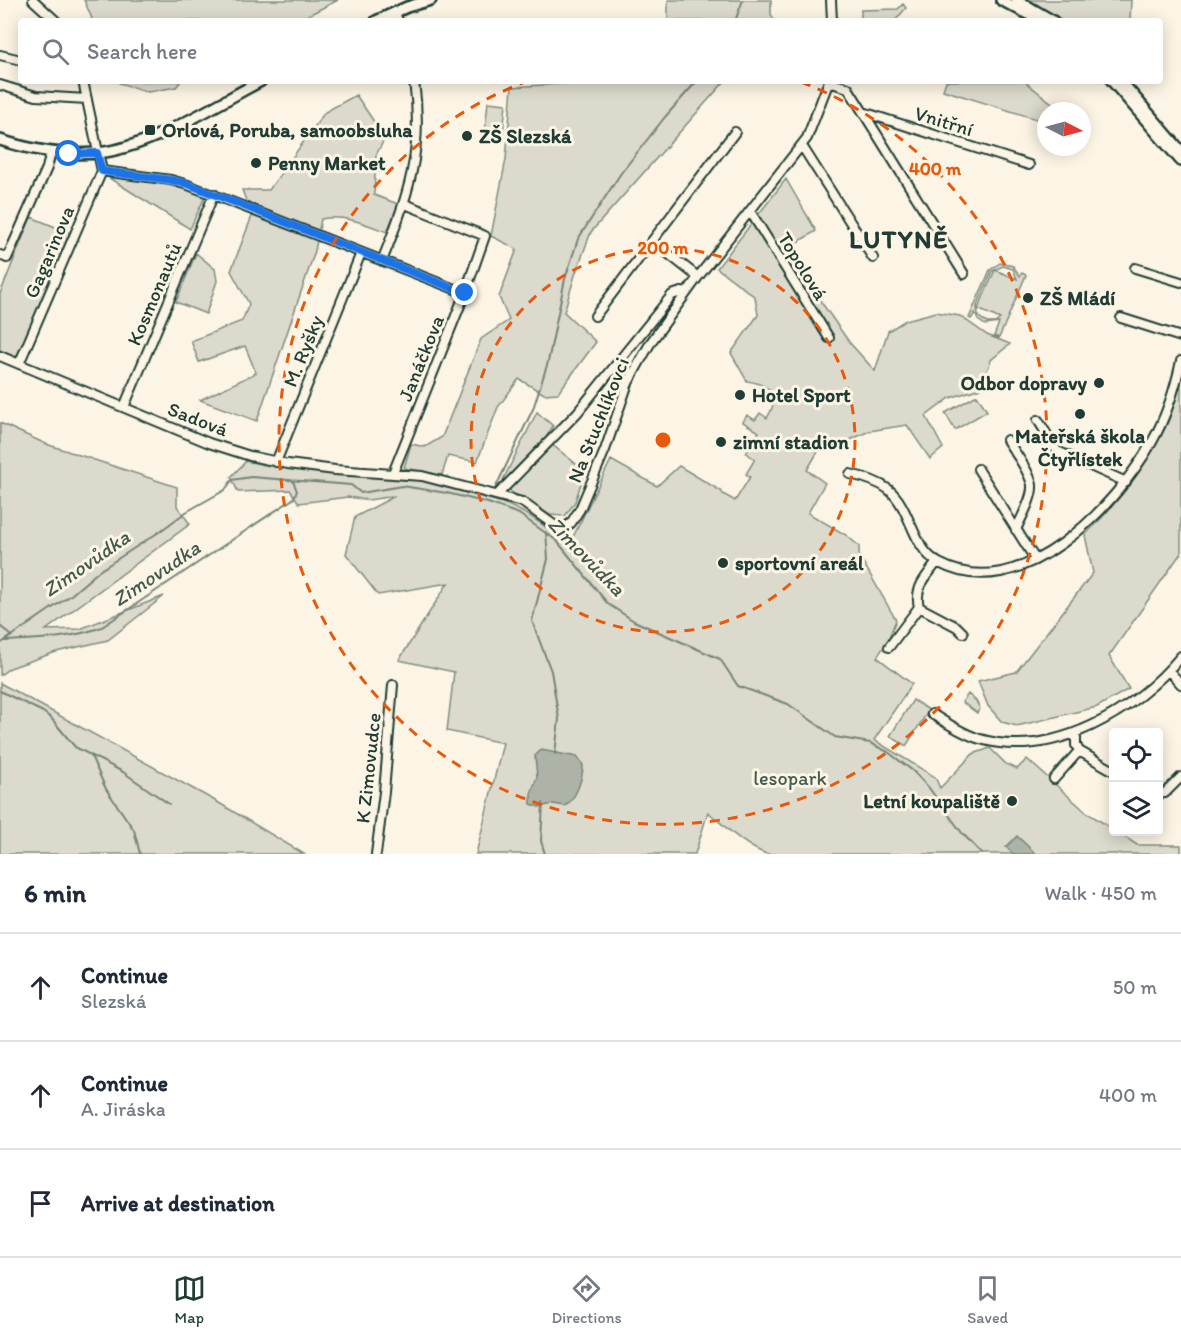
<!DOCTYPE html>
<html lang="en">
<head>
<meta charset="utf-8">
<style>
  :root { --surface:#fff; --page:#f6f6f7; --text:#1f2937; --muted:#747a83; --line:#e0e1e3; --accent:#1f3d34 }
  body { margin:0; font-family:Itim,sans-serif; background:var(--page); color:var(--text) }
  .controls { position:absolute; right:18px; bottom:18px; display:grid; overflow:hidden; border-radius:6px; box-shadow:0 3px 15px #0003 }
  .controls button { width:54px; height:54px; display:grid; place-items:center; padding:0; border:0; border-bottom:2px solid var(--line); background:var(--surface); color:var(--text); font:30px sans-serif }
  .compass { position:absolute; left:1037px; top:102px; width:54px; height:54px; border-radius:50%; background:var(--surface); box-shadow:0 3px 15px #0003; rotate:96deg }
  .stop { position:absolute; width:18px; height:18px; margin:-14px; border:4px solid #1a73e8; border-radius:50%; background:#fff }
  .stop.end { background:#1a73e8; border-color:#fff; box-shadow:0 2px 6px #0008 }
  .list { margin:0; padding:0; list-style:none }
  h2 { display:flex; justify-content:space-between; align-items:center; height:78px; margin:0; padding:0 24px; font-size:26px }
  h2 small { font-size:20px; font-weight:400; color:var(--muted) }
  .list li { display:grid; grid-template-columns:39px 1fr auto; gap:18px; align-items:center; box-sizing:border-box; height:108px; padding:0 24px; border-top:2px solid var(--line) }
  .list b { display:block; font-size:22px; white-space:nowrap }
  .list p { margin:0; font-size:20px; white-space:nowrap; color:var(--muted) }
  .list em { font-size:20px; font-style:normal; color:var(--muted) }
  .icon { flex:none; width:33px; height:33px; fill:none; stroke:currentColor; stroke-width:2; stroke-linecap:round; stroke-linejoin:round }
  .map { position:relative; flex:none; width:1181px; height:854px; overflow:hidden }
  .search { position:absolute; background:var(--surface); box-shadow:0 3px 15px #0003; left:18px; right:18px; top:18px; height:66px; display:flex; align-items:center; gap:15px; box-sizing:border-box; padding:0 21px; border-radius:6px; color:var(--muted); font-size:22px }
  .sheet { height:402px; background:var(--surface) }
  nav { display:flex; justify-content:space-around; align-items:center; box-sizing:border-box; height:84px; border-top:2px solid var(--line); background:var(--surface); font-size:16px; color:var(--muted) }
  nav a { display:grid; justify-items:center; gap:3px }
  nav .on { color:var(--accent) }
  .map>svg:first-child { display:block }
  .green { fill:#dcdacc; stroke:#7e8c80; stroke-width:1.5; fill-rule:evenodd }
  .water { fill:#aeb3a7; stroke:#758479; stroke-width:1.5 }
  .lines { fill:none; stroke-linecap:round; stroke-linejoin:round }
  .stream { stroke:#758479; stroke-width:2 }
  .minor-casing { stroke:#1f3d34; stroke-width:12 }
  .tertiary-casing { stroke:#1f3d34; stroke-width:14 }
  .minor { stroke:#fcf5e5; stroke-width:8 }
  .tertiary { stroke:#fcf5e5; stroke-width:9 }
  .route { stroke:#1a73e8; stroke-width:8 }
  .ring { fill:none; stroke:#e8590c; stroke-width:3; stroke-dasharray:10 8 }
  .poi-dot { fill:#1f3d34; stroke:#fcf5e5; stroke-width:2 }
  .labels { text-anchor:middle; dominant-baseline:central; stroke-width:6; stroke-linejoin:round; paint-order:stroke }
  .street-label { font-size:20px; fill:#1f3d34; stroke:#fcf5e5 }
  .poi-label { font-size:20px; font-weight:bold; fill:#1f3d34; stroke:#fcf5e5; text-anchor:start }
  .park-label { font-size:20px; fill:#455c52; stroke:#fcf5e5 }
  .water-label { font-size:21px; font-style:italic; fill:#435a51; stroke:#fcf5e5 }
  .district-label { font-size:26px; font-weight:bold; letter-spacing:1.5px; fill:#1f3d34; stroke:#fcf5e5 }
  .centre { fill:#e8590c; stroke:#fcf5e5; stroke-width:3 }
  .ring-label { font-size:18px; text-anchor:middle; font-weight:bold; fill:#e8590c; stroke:#fcf5e5; stroke-width:6; stroke-linejoin:round; paint-order:stroke }
</style>
</head>
<body>
<div class="map">
<svg width="1181" height="854" viewBox="0 0 1181 854">
  <rect width="100%" height="100%" fill="#fcf5e5"/>
  <filter id="ink" filterUnits="userSpaceOnUse"><feTurbulence type="fractalNoise" baseFrequency=".0167" numOctaves="2"/><feDisplacementMap in="SourceGraphic" scale="12" xChannelSelector="R" yChannelSelector="G"/><feConvolveMatrix kernelMatrix="1 2 1 2 8 2 1 2 1" color-interpolation-filters="sRGB"/></filter>
  <g filter="url(#ink)">
    <path class="green" d="M84,0H338L297,21H93Z
      M668,0H771V14L774,21H668Z
      M1028,0H1131L1130,21H1063Z
      M903,4L906,8L895,21H861V10L898,9Z
      M118,81H181L176,87L148,92L119,83Z
      M605,81H725L591,232L575,275L564,312L596,342L558,393L544,394L519,379L498,407L477,462L448,456L442,475L404,468L411,444L425,447L442,437L481,339L509,320L499,297L517,249L491,236L506,159L512,87Z
      M946,81H1024L1062,111H1046V122L943,90Z
      M356,95L385,138L376,155L374,195L398,204L387,232C366,224 343,214 321,219L315,251L257,421L200,400L256,373L245,346L199,362L191,341L242,321L249,304L231,271L252,216L242,190H269L325,112Z
      M488,102L506,104L502,142L484,140Z
      M106,176L161,183L206,194L190,229Z
      M786,179L816,231L785,250L849,342L875,371L888,331L906,320L936,312L960,316L987,335L1010,344L991,360L981,388L950,398L926,416L943,448L930,459L907,425L869,431L846,442L819,450L807,470L825,483L808,513L846,535L859,546V555L896,620L887,642L877,657L912,684L874,740L935,777L940,788L973,754L990,748L1006,764L1017,769L1027,759L1086,812L1137,845H1181V854H767C745,847 725,826 708,812L695,854H476L503,743L447,731L454,672L399,660L448,583L378,595L346,554L355,517L395,496L368,500L348,497L299,503L290,490L238,492L231,477L246,461C300,474 355,473 410,479C424,480 438,485 451,488C500,500 531,509 568,547L611,460L657,486L679,466L721,491L723,494L735,501L750,477L746,474L755,459L746,453L759,432L743,422L747,415L755,420L760,413L767,418C781,395 772,385 747,381L731,353L758,315L755,297L717,268Z
      M31,217L70,233L17,358L0,350V294Z
      M196,253L215,269L217,281L206,314L176,302Z
      M1000,263L1013,266L1020,276L1022,273L1026,275L999,338L994,336L999,323L985,325L978,320L975,313L971,319L969,318L990,270ZM1003,266L1013,269L1017,279L995,270L978,309L1000,319L995,323H987L978,316L977,306L992,271Z
      M1181,381V553L1109,656L1129,689L1097,707L1017,726L1002,722L988,706L978,681L1016,672L1093,573L1085,535C1118,503 1146,467 1166,426C1173,412 1176,396 1181,381Z
      M977,395L987,411L955,430L945,413Z
      M537,412L553,426L545,439L585,471L575,502L565,516L550,515L511,492L503,480Z
      M0,423L46,444L177,487V506L190,524L46,630L80,629L164,596L108,640L56,652L10,668L0,675Z
      M0,683L219,803L304,854H0Z
      M968,694L976,701L980,709L977,713L962,702Z
      M913,700L929,710L906,746L890,736Z"/>
    <path class="water" d="M541,750L577,757L583,765C583,778 576,799 565,806L553,804L539,807L531,804V794L537,777L535,756Z
      M1017,836L1036,854H1013L1006,847Z"/>
    <g class="lines">
      <path class="stream" d="M735,21L743,0
        M494,491L533,409L548,362L565,279L578,239L621,173L665,117L697,81
        M546,532L548,559L532,621L551,671L559,719L555,754
        M0,626L12,636
        M5,641C39,639 70,639 102,627L293,499L297,491L293,481
        M0,644L71,595L99,571L159,532L186,512L225,490L232,480L251,477L351,485L361,493L402,486L447,493L488,503L519,514L557,541L608,604L634,621L720,659L738,686L788,704L835,737L870,743L888,752L913,771L929,788L962,833L982,854
        M0,691L43,712L51,718L75,747L123,772L169,804
        M91,756L106,789L134,830L140,854
        M543,803L541,841L545,854"/>
      <g class="minor-casing">
        <path id="minor" d="M33,0L56,21
          M831,0L832,21
          M395,12L398,21
          M0,55L21,60
          M829,82L848,88L863,112L1029,165
          M0,85L36,96L87,99
          M863,112L964,274
          M802,146L873,258
          M102,171L171,180L188,185L465,293
          M750,211L829,338
          M652,241L698,277
          M0,255L7,258L47,168L51,152
          M382,261C408,196 424,152 414,81
          M1135,268L1181,282
          M595,316L735,132
          M1121,318L1181,337
          M0,356L209,443L250,456L288,464L335,470L422,476L522,502L554,525L566,527L571,523L580,509L605,450L628,383L639,363L651,342L698,277L807,138L829,81
          M19,364L102,171L83,81
          M124,407L214,194
          M1038,420L1057,451L1126,482
          M1007,440C1015,453 1029,470 1032,485C1033,499 1021,517 1016,530
          M276,462L361,253
          M978,469L1035,559
          M393,473L465,293L485,236L405,204
          M850,474C863,477 877,481 888,489C912,508 911,548 939,563C1021,607 1115,507 1152,442C1166,417 1175,389 1181,361
          M497,495L577,413L672,295L681,292L686,293
          M937,562C926,578 914,587 919,607L957,627L963,633
          M889,647L919,607
          M1169,671L1181,684
          M932,714C947,723 963,734 980,739C1053,760 1136,711 1181,656
          M1076,733V745L1079,751L1114,771
          M1054,779L1079,751
          M1158,794L1165,793L1181,777
          M376,854L384,792L393,685"/>
      </g>
      <g class="tertiary-casing">
        <path id="tertiary" d="M1001,0L1041,21
          M1017,0L1053,21
          M376,21L407,7L431,0
          M1112,81L1181,161
          M1121,81L1181,151
          M0,140C34,151 70,157 105,152C156,144 215,105 261,81"/>
      </g>
      <use href="#minor" class="minor"/>
      <use href="#tertiary" class="tertiary"/>
    </g>
  </g>
  <g class="lines" filter="url(#ink)">
    <path class="route" d="M69,154L97,153L102,171L171,180L188,184L465,293"/>
  </g>
  <g class="ring">
    <circle cx="663" cy="440" r="192"/>
    <path d="M801 82A384 384 0 1 1 525 82"/>
  </g>
  <g class="poi-dot">
    <rect x="144" y="124" width="12" height="12" rx="3"/>
    <circle cx="467" cy="136" r="6"/>
    <circle cx="256" cy="163" r="6"/>
    <circle cx="1028" cy="298" r="6"/>
    <circle cx="1099" cy="383" r="6"/>
    <circle cx="740" cy="395" r="6"/>
    <circle cx="1080" cy="414" r="6"/>
    <circle cx="721" cy="442" r="6"/>
    <circle cx="723" cy="563" r="6"/>
    <circle cx="1012" cy="801" r="6"/>
  </g>
  <g class="labels">
    <g class="street-label">
      <text transform="translate(944 121) rotate(17)">Vnitřní</text>
      <text transform="translate(49 252) rotate(-67)">Gagarinova</text>
      <text transform="translate(803 266) rotate(58)">Topolová</text>
      <text transform="translate(154 294) rotate(-67)">Kosmonautů</text>
      <text transform="translate(303 351) rotate(-68)">M. Ryšky</text>
      <text transform="translate(421 358) rotate(-68)">Janáčkova</text>
      <text transform="translate(198 419) rotate(21)">Sadová</text>
      <text transform="translate(598 420) rotate(-68)">Na Stuchlíkovci</text>
      <text transform="translate(368 768) rotate(-84)">K Zimovudce</text>
    </g>
    <g class="poi-label">
      <text x="162" y="130">Orlová, Poruba, samoobsluha</text>
      <text x="479" y="136">ZŠ Slezská</text>
      <text x="268" y="163">Penny Market</text>
      <text x="1040" y="298">ZŠ Mládí</text>
      <text x="1087" y="383" text-anchor="end">Odbor dopravy</text>
      <text x="752" y="395">Hotel Sport</text>
      <text x="1080" y="436" text-anchor="middle">Mateřská škola<tspan x="1080" dy="23">Čtyřlístek</tspan></text>
      <text x="733" y="442">zimní stadion</text>
      <text x="735" y="563">sportovní areál</text>
      <text x="1000" y="801" text-anchor="end">Letní koupaliště</text>
    </g>
    <g class="park-label">
      <text x="790" y="778">lesopark</text>
    </g>
    <g class="water-label">
      <text transform="translate(587 556) rotate(46)">Zimovůdka</text>
      <text transform="translate(86 563) rotate(-35)">Zimovůdka</text>
      <text transform="translate(156 573) rotate(-34)">Zimovudka</text>
    </g>
    <g class="district-label">
      <text x="899" y="239">LUTYNĚ</text>
    </g>
  </g>
  <circle cx="663" cy="440" r="9" class="centre"/>
  <g class="ring-label">
    <text x="935" y="175">400 m</text>
    <text x="663" y="254">200 m</text>
  </g>
</svg>
<div class="controls">
<button><svg class="icon" aria-label="locate" viewBox="0 0 24 24"><circle cx="12" cy="12" r="6"/><path d="M12 2v4M12 18v4M2 12h4M18 12h4"/></svg></button>
<button><svg class="icon" aria-label="layers" viewBox="0 0 24 24"><path d="M12 4l9 5-9 5-9-5zM3 14l9 5 9-5"/></svg></button>
</div>
<svg class="compass" viewBox="-18 -18 36 36"><path d="M0-13l5 13h-10z" fill="#e53935"/><path d="M0 13l5-13h-10z" fill="#747a83"/></svg>
<div class="stop" style="left:69px;top:154px"></div>
<div class="stop end" style="left:465px;top:293px"></div>
<div class="search"><svg class="icon" aria-label="search" viewBox="0 0 24 24"><circle cx="10" cy="10" r="6"/><path d="M15 15l6 6"/></svg>Search here</div>
</div>
<section class="sheet">
<h2>6 min<small>Walk · 450 m</small></h2>
<ul class="list">
<li><svg class="icon" aria-label="ahead" viewBox="0 0 24 24"><path d="M12 20V5M6 11l6-6 6 6"/></svg><div><b>Continue</b><p>Slezská</p></div><em>50 m</em></li>
<li><svg class="icon" aria-label="ahead" viewBox="0 0 24 24"><path d="M12 20V5M6 11l6-6 6 6"/></svg><div><b>Continue</b><p>A. Jiráska</p></div><em>400 m</em></li>
<li><svg class="icon" aria-label="arrive" viewBox="0 0 24 24"><path d="M6 21V4h12l-3 4 3 4H6"/></svg><div><b>Arrive at destination</b></div></li>
</ul>
</section>
<nav>
<a class="on"><svg class="icon" aria-label="map" viewBox="0 0 24 24"><path d="M3 6l6-2 6 2 6-2v14l-6 2-6-2-6 2zM9 4v14M15 6v14"/></svg>Map</a>
<a><svg class="icon" aria-label="directions" viewBox="0 0 24 24"><path d="M12 3l9 9-9 9-9-9zM9 14v-3h6M13 9l2 2-2 2"/></svg>Directions</a>
<a><svg class="icon" aria-label="saved" viewBox="0 0 24 24"><path d="M7 4h10v16l-5-4-5 4z"/></svg>Saved</a>
</nav>
</body>
</html>
